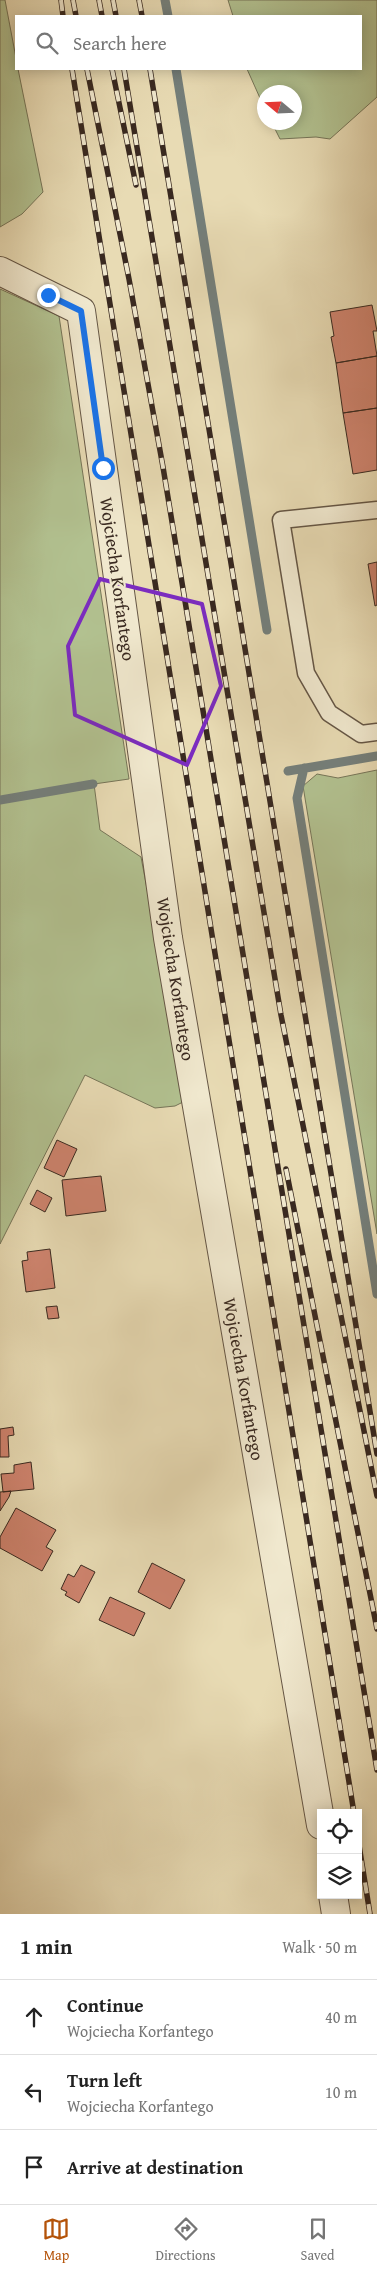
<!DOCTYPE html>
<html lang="en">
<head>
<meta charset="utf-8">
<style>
  :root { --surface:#fff; --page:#f6f6f6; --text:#222; --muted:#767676; --line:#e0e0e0; --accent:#b45309 }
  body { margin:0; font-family:"Gentium Book Plus",serif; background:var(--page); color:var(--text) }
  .controls { position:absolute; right:15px; bottom:15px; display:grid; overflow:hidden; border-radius:0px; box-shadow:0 2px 12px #0003 }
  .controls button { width:45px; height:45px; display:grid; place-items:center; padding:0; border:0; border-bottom:1px solid var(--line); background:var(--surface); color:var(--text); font:25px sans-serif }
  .compass { position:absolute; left:257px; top:85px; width:45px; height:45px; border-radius:50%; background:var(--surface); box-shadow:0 2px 12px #0003; rotate:289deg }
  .stop { position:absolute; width:15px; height:15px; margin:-11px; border:4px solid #1a73e8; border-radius:50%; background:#fff }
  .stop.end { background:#1a73e8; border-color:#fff; box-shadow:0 1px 5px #0008 }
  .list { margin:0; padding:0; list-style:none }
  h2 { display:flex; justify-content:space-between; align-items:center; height:65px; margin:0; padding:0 20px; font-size:21px }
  h2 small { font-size:16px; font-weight:400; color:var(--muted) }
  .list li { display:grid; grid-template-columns:32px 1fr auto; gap:15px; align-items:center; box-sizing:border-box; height:75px; padding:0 20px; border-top:1px solid var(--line) }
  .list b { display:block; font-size:19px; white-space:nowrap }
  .list p { margin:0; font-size:16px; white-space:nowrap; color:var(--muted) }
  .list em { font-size:16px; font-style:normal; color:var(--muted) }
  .icon { flex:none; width:28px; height:28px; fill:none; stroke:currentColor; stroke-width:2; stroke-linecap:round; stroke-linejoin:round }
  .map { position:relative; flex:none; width:377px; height:1914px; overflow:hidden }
  .search { position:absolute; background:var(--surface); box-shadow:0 2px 12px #0003; left:15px; right:15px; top:15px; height:55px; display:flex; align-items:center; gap:12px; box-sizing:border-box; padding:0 18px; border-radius:0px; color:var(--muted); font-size:19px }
  .sheet { height:290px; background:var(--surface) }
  nav { display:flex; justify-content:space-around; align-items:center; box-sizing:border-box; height:70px; border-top:1px solid var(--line); background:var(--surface); font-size:14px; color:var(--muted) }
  nav a { display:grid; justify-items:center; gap:2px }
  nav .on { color:var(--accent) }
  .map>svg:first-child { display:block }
  .green { fill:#b2c190; stroke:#767558 }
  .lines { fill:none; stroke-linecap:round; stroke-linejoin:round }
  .stream { stroke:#747f7b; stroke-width:9 }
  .building { fill:#cf846f; stroke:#392920 }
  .lane-casing { stroke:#655645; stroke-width:19 }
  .street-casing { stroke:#655645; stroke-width:30 }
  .lane { stroke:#f0e8ce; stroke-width:16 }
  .street { stroke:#f0e8ce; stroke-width:28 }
  .rail-casing { stroke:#392920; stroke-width:5.5 }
  .rail { stroke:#f0e8ce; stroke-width:4; stroke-dasharray:11; stroke-linecap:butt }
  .route { stroke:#1a73e8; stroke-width:6 }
  .marked { fill:none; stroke:#7b2cbf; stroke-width:4; stroke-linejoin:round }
  .labels { text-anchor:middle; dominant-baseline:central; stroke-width:4.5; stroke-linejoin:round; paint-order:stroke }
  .street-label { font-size:18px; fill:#392920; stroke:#f0e8ce }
</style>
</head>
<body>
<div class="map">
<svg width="377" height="1914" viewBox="0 0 377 1914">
  <rect width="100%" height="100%" fill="#e8dbb4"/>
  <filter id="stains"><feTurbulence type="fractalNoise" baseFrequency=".004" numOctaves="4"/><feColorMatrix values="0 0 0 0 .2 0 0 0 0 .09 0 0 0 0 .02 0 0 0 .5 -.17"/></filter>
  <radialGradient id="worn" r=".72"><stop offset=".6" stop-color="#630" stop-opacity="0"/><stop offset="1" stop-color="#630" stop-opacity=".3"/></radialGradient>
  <path class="green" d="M0,0H5L16,58V69H18L43,192L22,214L0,227Z
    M228,0H377V97L330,139L316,137L280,139L272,123L294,122V92H264V107L247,69H361V16H233Z
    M0,289L59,316L129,779L94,784L100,830L141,857L187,1100L175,1106L155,1108L85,1075L0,1244Z
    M377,770V1234L303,786L317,774L338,778Z"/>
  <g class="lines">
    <path class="stream" d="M165,0L168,16
      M176,69L267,630
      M304,768L297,798L377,1294
      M288,771L377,756
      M0,800L93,784"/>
  </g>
  <path class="building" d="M372,305L377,331H373L377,356L336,363L331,337L334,336L330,312Z
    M377,356V408L343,413L336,363Z
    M377,408V470L353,474L343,413Z
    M377,562V605L375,606L368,564Z
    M57,1140L77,1149L64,1177L44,1168Z
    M101,1176L106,1211L66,1216L62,1180Z
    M37,1190L52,1198L45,1212L30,1204Z
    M50,1249L55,1288L26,1292L22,1261L28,1260L27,1252Z
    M57,1306L59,1318L48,1319L46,1307Z
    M13,1427L14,1435L8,1436L9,1457H0V1429Z
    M31,1462L34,1489L3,1492L1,1474L14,1473V1465Z
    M11,1491L9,1497L0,1511V1492Z
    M16,1508L56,1530L46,1547L53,1551L42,1571L0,1548V1537Z
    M152,1563L185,1580L170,1609L138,1592Z
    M81,1565L95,1572L79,1603L65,1595L67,1592L61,1589L68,1574L74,1577Z
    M110,1597L145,1613L134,1636L99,1620Z"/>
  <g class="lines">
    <g class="lane-casing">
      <path id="lane" d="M377,510L281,520L306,673L329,713L361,734L377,732"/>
    </g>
    <g class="street-casing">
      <path id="street" d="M0,271L81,311L168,938L321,1825
        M333,1895L336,1914"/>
    </g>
    <use href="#lane" class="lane"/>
    <use href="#street" class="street"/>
    <g class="rail-casing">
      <path id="rail" d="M61,0L63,16
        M73,0L76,16
        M99,0L102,16
        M113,0L116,16
        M139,0L142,16
        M72,69L354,1813
        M87,69L129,279L163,467L377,1770
        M112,69L136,185
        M124,69L281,1015L377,1496
        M150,69L377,1454
        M286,1169L377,1629
        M358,1839L370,1914"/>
    </g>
    <use href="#rail" class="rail"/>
  </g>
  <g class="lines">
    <path class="route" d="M48,295L81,311L103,468"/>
  </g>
  <path class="marked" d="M100,579L202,604L221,686L187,765L75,715L68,646Z"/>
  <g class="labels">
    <g class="street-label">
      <text transform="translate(118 579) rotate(82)">Wojciecha Korfantego</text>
      <text transform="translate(176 979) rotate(81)">Wojciecha Korfantego</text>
      <text transform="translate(244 1379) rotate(80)">Wojciecha Korfantego</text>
    </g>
  </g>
  <rect width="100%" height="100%" filter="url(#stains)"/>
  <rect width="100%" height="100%" fill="url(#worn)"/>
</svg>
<div class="controls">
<button><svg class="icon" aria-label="locate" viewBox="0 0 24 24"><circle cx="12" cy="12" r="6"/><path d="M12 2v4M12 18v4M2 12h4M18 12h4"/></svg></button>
<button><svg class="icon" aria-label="layers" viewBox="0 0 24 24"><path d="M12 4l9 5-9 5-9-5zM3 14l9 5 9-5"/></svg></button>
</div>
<svg class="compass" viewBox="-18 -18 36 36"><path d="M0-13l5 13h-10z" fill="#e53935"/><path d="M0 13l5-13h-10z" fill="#767676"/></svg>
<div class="stop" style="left:103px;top:468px"></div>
<div class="stop end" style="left:48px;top:295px"></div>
<div class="search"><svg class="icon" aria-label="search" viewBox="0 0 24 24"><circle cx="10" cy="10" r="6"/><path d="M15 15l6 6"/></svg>Search here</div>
</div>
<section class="sheet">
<h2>1 min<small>Walk · 50 m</small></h2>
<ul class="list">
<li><svg class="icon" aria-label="ahead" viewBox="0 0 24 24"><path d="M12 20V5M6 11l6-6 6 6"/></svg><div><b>Continue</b><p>Wojciecha Korfantego</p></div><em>40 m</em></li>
<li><svg class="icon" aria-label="left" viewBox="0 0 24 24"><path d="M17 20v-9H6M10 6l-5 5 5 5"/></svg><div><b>Turn left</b><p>Wojciecha Korfantego</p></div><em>10 m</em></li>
<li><svg class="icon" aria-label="arrive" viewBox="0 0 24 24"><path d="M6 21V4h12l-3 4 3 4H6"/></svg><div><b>Arrive at destination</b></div></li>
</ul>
</section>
<nav>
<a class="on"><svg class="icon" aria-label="map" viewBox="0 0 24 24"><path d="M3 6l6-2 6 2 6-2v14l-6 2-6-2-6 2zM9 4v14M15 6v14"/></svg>Map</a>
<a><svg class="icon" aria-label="directions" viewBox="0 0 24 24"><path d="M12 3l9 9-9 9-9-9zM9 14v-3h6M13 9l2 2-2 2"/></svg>Directions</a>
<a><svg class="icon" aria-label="saved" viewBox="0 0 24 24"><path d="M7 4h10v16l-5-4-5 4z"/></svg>Saved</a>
</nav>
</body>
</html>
